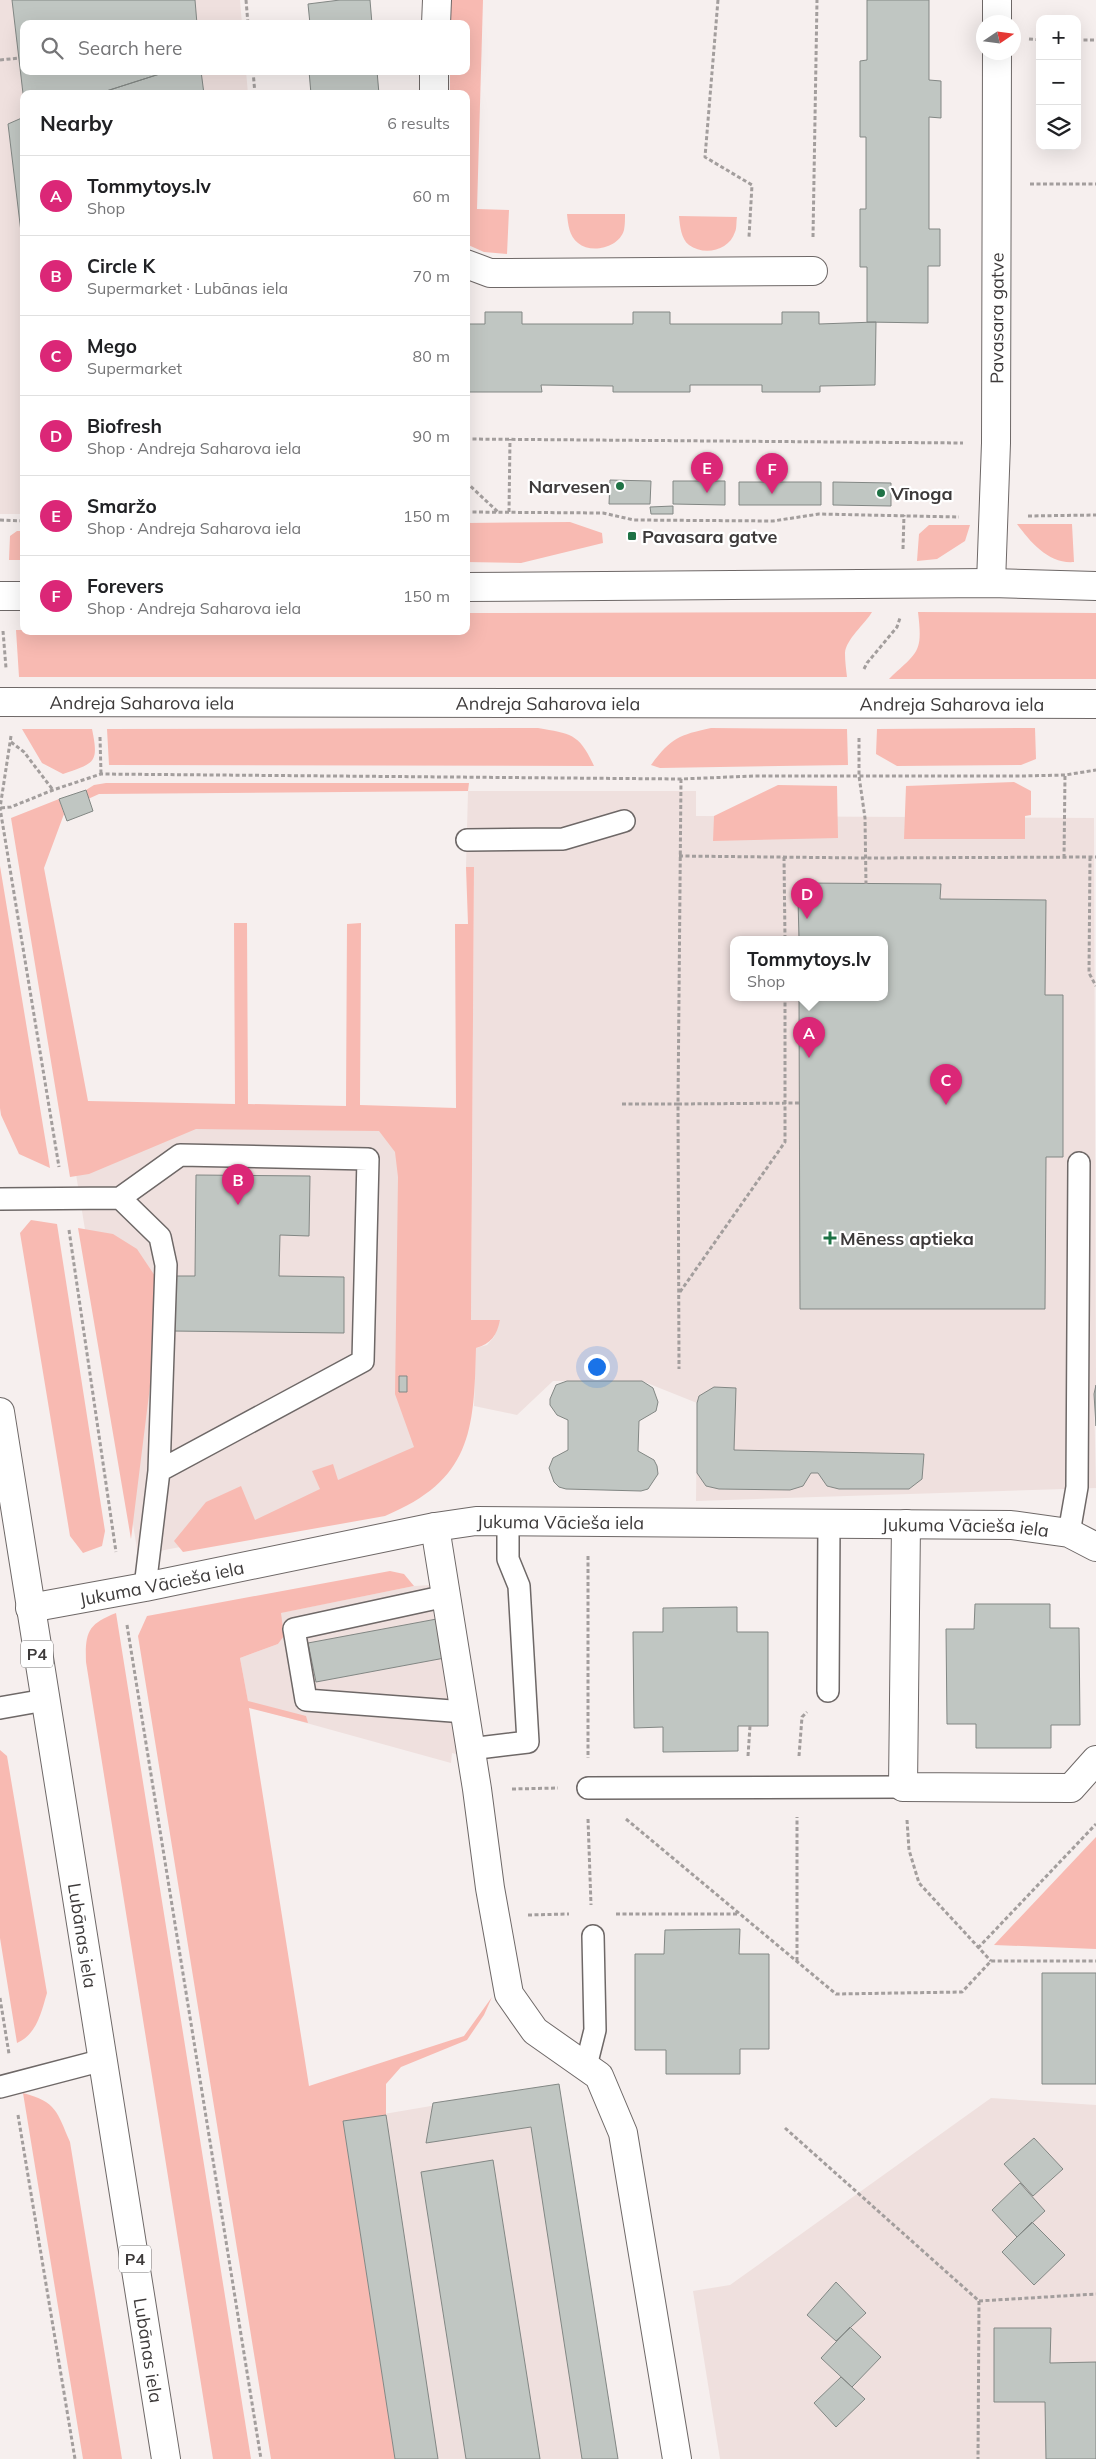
<!DOCTYPE html>
<html lang="en">
<head>
<meta charset="utf-8">
<style>
  :root { --surface:#fff; --page:#f6f6f6; --text:#202124; --muted:#757577; --line:#e0e0e0; --accent:#db2777 }
  body { margin:0; font-family:Mulish,sans-serif; background:var(--page); color:var(--text) }
  .controls { position:absolute; right:15px; top:15px; display:grid; overflow:hidden; border-radius:10px; box-shadow:0 5px 20px #0002 }
  .controls button { width:45px; height:45px; display:grid; place-items:center; padding:0; border:0; border-bottom:1px solid var(--line); background:var(--surface); color:var(--text); font:25px sans-serif }
  .compass { position:absolute; left:976px; top:15px; width:45px; height:45px; border-radius:50%; background:var(--surface); box-shadow:0 5px 20px #0002; rotate:77deg }
  .you { position:absolute; left:596px; top:1366px; width:18px; height:18px; margin:-12px; border:4px solid #fff; border-radius:50%; background:#1a73e8; box-shadow:0 0 0 8px #1a73e833 }
  .badge { display:grid; place-items:center; width:32px; height:32px; border-radius:50%; background:var(--accent); color:#fff; font-size:16px; font-weight:700 }
  .pin { position:absolute; translate:-50% -41px; filter:drop-shadow(0 1px 2px #0008) }
  .pin::after { content:''; position:absolute; top:26px; width:18px; height:15px; background:inherit; clip-path:polygon(0 0,100% 0,50% 100%) }
  .popup { position:absolute; left:730px; top:936px; width:158px; height:65px; box-sizing:border-box; display:grid; place-content:center; border-radius:10px; background:var(--surface); filter:drop-shadow(0 1px 4px #0005); font-size:16px; white-space:nowrap; color:var(--muted) }
  .popup b { font-size:19px; color:var(--text) }
  .popup::after { content:''; position:absolute; left:50%; top:100%; margin-left:-10px; border:10px solid transparent; border-top-color:var(--surface) }
  .list { margin:0; padding:0; list-style:none }
  h2 { display:flex; justify-content:space-between; align-items:center; height:65px; margin:0; padding:0 20px; font-size:21px }
  h2 small { font-size:16px; font-weight:400; color:var(--muted) }
  .list li { display:grid; grid-template-columns:32px 1fr auto; gap:15px; align-items:center; box-sizing:border-box; height:80px; padding:0 20px; border-top:1px solid var(--line) }
  .list b { display:block; font-size:19px; white-space:nowrap }
  .list p { margin:0; font-size:16px; white-space:nowrap; color:var(--muted) }
  .list em { font-size:16px; font-style:normal; color:var(--muted) }
  .icon { flex:none; width:28px; height:28px; fill:none; stroke:currentColor; stroke-width:2; stroke-linecap:round; stroke-linejoin:round }
  .map { position:relative; flex:none; width:1096px; height:2459px; overflow:hidden }
  .search { position:absolute; background:var(--surface); box-shadow:0 5px 20px #0002; left:20px; top:20px; width:450px; height:55px; display:flex; align-items:center; gap:12px; box-sizing:border-box; padding:0 18px; border-radius:10px; color:var(--muted); font-size:19px }
  .panel { position:absolute; background:var(--surface); box-shadow:0 5px 20px #0002; left:20px; top:90px; width:450px; height:545px; border-radius:10px }
  .map>svg:first-child { display:block }
  .built { fill:#efe0de; fill-rule:evenodd }
  .green { fill:#f8bab2 }
  .building { fill:#c0c6c2; stroke:#828784 }
  .lines { fill:none; stroke-linecap:round; stroke-linejoin:round }
  .service-casing { stroke:#6e6867; stroke-width:24 }
  .minor-casing { stroke:#6e6867; stroke-width:30 }
  .tertiary-casing { stroke:#6e6867; stroke-width:30 }
  .primary-casing { stroke:#6e6867; stroke-width:30 }
  .path { stroke:#a39e9d; stroke-width:3; stroke-dasharray:4 2.5; stroke-linecap:butt }
  .service { stroke:#fff; stroke-width:21 }
  .minor { stroke:#fff; stroke-width:28 }
  .tertiary { stroke:#fff; stroke-width:28 }
  .primary { stroke:#fff; stroke-width:28 }
  .poi-dot { fill:#1e7245; stroke:#fff; stroke-width:2 }
  .labels { text-anchor:middle; dominant-baseline:central; stroke-width:4.5; stroke-linejoin:round; paint-order:stroke }
  .shield { fill:#fff; stroke:#777575; stroke-width:1 }
  .shield-label { font-size:16px; font-weight:bold; fill:#3d3a3a }
  .street-label { font-size:18px; fill:#3d3a3a; stroke:#fff }
  .poi-label { font-size:18px; font-weight:bold; fill:#3d3a3a; stroke:#fff; text-anchor:start }
</style>
</head>
<body>
<div class="map">
<svg width="1096" height="2459" viewBox="0 0 1096 2459">
  <rect width="100%" height="100%" fill="#f6efee"/>
  <path class="built" d="M0,0H240L242,24H24V71H246L248,94H24V514H0Z
    M468,791H696V816L1094,818L1096,1385L1094,1394L1096,1488L696,1501L697,1403L642,1381H553L517,1415L474,1406L476,1348L487,1345L494,1337L500,1320H471L474,867H466ZM734,939H884V997H734Z
    M389,1116L429,1172L433,1465L319,1521L138,1555L74,1162L192,1117Z
    M430,1585L442,1606L464,1756L452,1753L451,1763L249,1707L240,1658L278,1644L284,1636L280,1613L414,1586Z
    M559,2084L618,2459H395L343,2121Z
    M991,2098L1096,2105V2459H720L693,2291L730,2285Z"/>
  <path class="green" d="M451,0H483L477,209L509,210L507,254L484,252L466,244V94H450V71H466V24H451Z
    M567,214H625C625,219 625,225 624,230C619,248 591,254 578,243C569,236 568,224 567,214Z
    M679,216L737,217C736,222 737,228 735,232C729,251 704,256 689,245C681,239 680,226 679,216Z
    M570,522L602,533L603,543L521,563L466,562V523Z
    M1017,524H1072L1074,562C1049,564 1031,543 1017,524Z
    M929,525H970L965,541L937,559L917,561L919,534Z
    M17,531H24V560H9L10,536Z
    M872,612C865,624 846,639 845,653C845,661 846,669 847,677H19L16,630L466,631V613Z
    M918,612L1096,613V679H889C918,651 923,654 918,612Z
    M538,728C571,734 579,733 594,766L109,765L107,729Z
    M711,728L847,729L848,765L660,768L651,765C671,738 679,735 711,728Z
    M1035,728L1036,759L1021,765L897,766L876,754L877,729Z
    M22,729H92C99,763 95,763 63,774L42,763Z
    M1014,782L1031,791V815L1025,816V839H904L906,786Z
    M106,783H469L468,791L99,794L88,799L86,790L94,785Z
    M778,785L837,786L838,838L713,841L714,816Z
    M59,799L64,814L44,868L88,1101L235,1104L234,923H247L248,1104L346,1106L347,924L361,923L360,1105L456,1108L455,924H468L466,867H474L471,1320H500C497,1335 491,1344 476,1348C474,1432 471,1480 385,1516L183,1552L174,1541L206,1502L241,1486L255,1520L320,1489L312,1471L333,1464L338,1480L414,1447L395,1394L398,1177L395,1152L379,1131L196,1129L89,1174L70,1177L11,818Z
    M0,866L50,1168L19,1154L1,1115L0,1108Z
    M31,1220L57,1224L105,1531L102,1546L83,1553L70,1536L20,1233Z
    M78,1228L113,1234L137,1249L157,1279L159,1314L131,1539Z
    M390,1571L404,1574L414,1586L281,1613L284,1636L278,1644L240,1658L248,1701L306,1716L308,1723L249,1708L309,2086L464,2036L492,1997L484,2015L467,2040L401,2067L386,2084V2115L343,2121L395,2459H271L138,1636L147,1616Z
    M116,1613L251,2459H213L86,1662C85,1632 88,1624 116,1613Z
    M0,1750L7,1756L47,1993C41,2013 37,2034 17,2043L0,1938Z
    M1096,1837V1949L994,1945Z
    M23,2093C57,2102 57,2112 70,2142L122,2459H83Z"/>
  <path class="building" d="M12,0H195L197,24H24V71H169L97,94H24V102Z
    M340,0H370L372,24H310L308,4Z
    M867,0H929V80L941,81V118L929,117V229H940V266H928V323L867,322V267H860V209H866V137H860V61L867,60Z
    M169,71H201L204,94H97Z
    M309,71H377L379,94H311Z
    M24,117V257L8,124Z
    M485,312H522V324H633V312H670V324H782V312H819V324L876,322L875,385L820,386V392H762V385H690V392H613V386L541,385L542,392H466V324H485Z
    M610,480L651,481L650,504H609Z
    M673,481H725V505L673,504Z
    M739,482H821V505H739Z
    M833,482L891,483V506L833,505Z
    M673,506V514H651L650,507Z
    M86,790L93,811L67,821L59,799Z
    M802,883L941,884L940,899L1046,900L1045,995H1063V1157H1046L1045,1309H800L799,997H884V939H799L798,899H801Z
    M196,1175L310,1176L309,1236L280,1235L279,1276L344,1277V1333L171,1331L172,1276H195Z
    M399,1376H407V1392H399Z
    M567,1381H642L653,1388L658,1402L656,1411L639,1421L638,1451L654,1460L657,1466L658,1474L648,1489L641,1491L566,1489L559,1487L554,1482L549,1468L553,1458L568,1450V1420L557,1415L550,1405V1399L556,1385Z
    M1096,1385V1426L1094,1394Z
    M714,1387L736,1388L734,1450L924,1454L922,1479L909,1489H839L827,1486L818,1473H811L803,1486L790,1490L719,1489L706,1486L697,1473V1403L699,1396Z
    M975,1604H1050V1628H1079L1080,1725H1051V1748H976V1724H947L946,1629H974Z
    M737,1607V1632H768V1726H738V1751L663,1752V1727L634,1728L633,1632H663V1608Z
    M442,1618L450,1657L316,1682L308,1643Z
    M740,1929L739,1954H769V2049H740V2074H666V2050H635V1954H664L665,1930Z
    M1042,1973H1096V2084H1042Z
    M559,2084L618,2459H582L531,2127L426,2143L433,2103Z
    M386,2115L438,2459H395L343,2121Z
    M1034,2138L1063,2169L1033,2196L1004,2164Z
    M493,2160L540,2459H466L421,2172Z
    M1020,2183L1045,2211L1017,2237L992,2210Z
    M1032,2222L1065,2255L1034,2285L1002,2252Z
    M836,2282L866,2313L836,2341L807,2315Z
    M850,2327L881,2357L852,2387L821,2358Z
    M994,2328H1051L1050,2363L1096,2362V2459H1046L1045,2402H994Z
    M841,2377L865,2399L836,2427L814,2403Z"/>
  <g class="lines">
    <g class="service-casing">
      <path id="service" d="M467,840L563,839L624,821
        M120,1198L160,1237L166,1265L159,1471L145,1587
        M0,1199L120,1198L180,1155L368,1159L363,1361L159,1471
        M1069,1533L1077,1487L1079,1163
        M446,1596L294,1629L306,1700L465,1712
        M828,1691L829,1523
        M0,1708L45,1700
        M470,1749L528,1742L519,1586L508,1559V1521
        M588,1788L903,1787
        M586,2066L595,2030L593,1936
        M0,2087L103,2060"/>
    </g>
    <g class="minor-casing">
      <g id="minor">
        <path d="M997,0V22"/>
        <path d="M436,24L437,0"/>
        <path d="M434,94V71"/>
        <path d="M466,264L490,273L813,271"/>
        <path id="s1" d="M991,583L996,443L997,52"/>
        <path d="M906,1524L903,1787L1071,1788L1096,1760"/>
        <path d="M435,1527L477,1789L490,1888L509,1994L535,2031L599,2076L623,2133L677,2459"/>
        <path id="s2" d="M30,1608L145,1587L435,1527L476,1521L1011,1525L1069,1533L1096,1547"/>
      </g>
    </g>
    <g class="tertiary-casing">
      <g id="tertiary">
        <path d="M466,587L991,583L1096,586"/>
        <path d="M0,596H24"/>
        <path id="s3" d="M0,702L1096,704"/>
      </g>
    </g>
    <g class="primary-casing">
      <g id="primary">
        <path id="s4" d="M0,1412L166,2459"/>
      </g>
    </g>
    <path class="path" d="M246,0L248,24
      M718,0L705,157L752,185L749,237
      M1029,39L1040,40
      M1077,40H1096
      M0,60L19,58
      M253,71L255,94
      M1030,184H1096
      M813,237L817,0
      M466,439L963,443
      M466,482L498,512
      M466,512L603,513L634,520L773,521L819,514L959,517
      M509,512L510,439
      M1028,516L1096,515
      M0,520L24,521
      M903,549L904,515
      M3,631L6,668
      M864,669L867,663L897,627L900,618
      M11,736L0,808L59,1167
      M100,737L101,774
      M859,738V776L865,818L866,884
      M11,742L24,752L53,790
      M681,779L678,1104L800,1103
      M1,808L11,807L53,790L101,774L681,779L754,776H1022L1065,775L1096,770
      M679,856L865,858L1096,857
      M784,857L785,939
      M1090,857L1089,973L1096,986
      M1064,858L1065,775
      M622,1104H678L679,1369
      M69,1230L116,1552
      M680,1292L785,1142V997
      M588,1556V1758
      M127,1625L261,2459
      M748,1756L750,1726
      M799,1756L802,1717L807,1712
      M512,1789L558,1788
      M588,1819L591,1905
      M626,1819L836,1994L962,1992L991,1961H1096
      M907,1820L909,1850L919,1883L991,1961
      M616,1914H739
      M528,1915L569,1914
      M978,1948L1096,1824
      M797,1961V1817
      M0,1998L9,2054
      M18,2115L75,2459
      M785,2128L979,2301L978,2459
      M979,2301L1096,2294"/>
    <use href="#service" class="service"/>
    <use href="#minor" class="minor"/>
    <use href="#tertiary" class="tertiary"/>
    <use href="#primary" class="primary"/>
  </g>
  <g class="poi-dot">
    <circle cx="620" cy="486" r="5"/>
    <circle cx="881" cy="493" r="5"/>
    <rect x="627" y="531" width="10" height="10" rx="2.5"/>
    <path d="M827.5 1230.5h5v5h5v5h-5v5h-5v-5h-5v-5h5z"/>
  </g>
  <g class="labels">
    <g class="shield">
      <rect x="21" y="1640.5" width="32" height="27" rx="4"/>
      <rect x="119" y="2245.5" width="32" height="27" rx="4"/>
    </g>
    <g class="shield-label">
      <text x="37" y="1654">P4</text>
      <text x="135" y="2259">P4</text>
    </g>
    <g class="street-label">
      <text stroke="none"><textPath href="#s1" startOffset="265">Pavasara gatve</textPath></text>
      <text stroke="none"><textPath href="#s3" startOffset="142">Andreja Saharova iela</textPath></text>
      <text stroke="none"><textPath href="#s3" startOffset="952">Andreja Saharova iela</textPath></text>
      <text stroke="none"><textPath href="#s3" startOffset="548">Andreja Saharova iela</textPath></text>
      <text stroke="none"><textPath href="#s2" startOffset="539">Jukuma Vācieša iela</textPath></text>
      <text stroke="none"><textPath href="#s2" startOffset="944">Jukuma Vācieša iela</textPath></text>
      <text stroke="none"><textPath href="#s2" startOffset="134">Jukuma Vācieša iela</textPath></text>
      <text stroke="none"><textPath href="#s4" startOffset="530">Lubānas iela</textPath></text>
      <text stroke="none"><textPath href="#s4" startOffset="950">Lubānas iela</textPath></text>
    </g>
    <g class="poi-label">
      <text x="610" y="486" text-anchor="end">Narvesen</text>
      <text x="891" y="493">Vīnoga</text>
      <text x="642" y="536">Pavasara gatve</text>
      <text x="840" y="1238">Mēness aptieka</text>
    </g>
  </g>
</svg>
<div class="controls">
<button>+</button>
<button>−</button>
<button><svg class="icon" aria-label="layers" viewBox="0 0 24 24"><path d="M12 4l9 5-9 5-9-5zM3 14l9 5 9-5"/></svg></button>
</div>
<svg class="compass" viewBox="-18 -18 36 36"><path d="M0-13l5 13h-10z" fill="#e53935"/><path d="M0 13l5-13h-10z" fill="#757577"/></svg>
<div class="you"></div>
<div class="pin badge" style="left:809px;top:1058px">A</div>
<div class="popup"><b>Tommytoys.lv</b>Shop</div>
<div class="pin badge" style="left:238px;top:1205px">B</div>
<div class="pin badge" style="left:946px;top:1105px">C</div>
<div class="pin badge" style="left:807px;top:919px">D</div>
<div class="pin badge" style="left:707px;top:493px">E</div>
<div class="pin badge" style="left:772px;top:494px">F</div>
<div class="search"><svg class="icon" aria-label="search" viewBox="0 0 24 24"><circle cx="10" cy="10" r="6"/><path d="M15 15l6 6"/></svg>Search here</div>
<section class="panel">
<h2>Nearby<small>6 results</small></h2>
<ul class="list">
<li><span class="badge">A</span><div><b>Tommytoys.lv</b><p>Shop</p></div><em>60 m</em></li>
<li><span class="badge">B</span><div><b>Circle K</b><p>Supermarket · Lubānas iela</p></div><em>70 m</em></li>
<li><span class="badge">C</span><div><b>Mego</b><p>Supermarket</p></div><em>80 m</em></li>
<li><span class="badge">D</span><div><b>Biofresh</b><p>Shop · Andreja Saharova iela</p></div><em>90 m</em></li>
<li><span class="badge">E</span><div><b>Smaržo</b><p>Shop · Andreja Saharova iela</p></div><em>150 m</em></li>
<li><span class="badge">F</span><div><b>Forevers</b><p>Shop · Andreja Saharova iela</p></div><em>150 m</em></li>
</ul>
</section>
</div>
</body>
</html>
